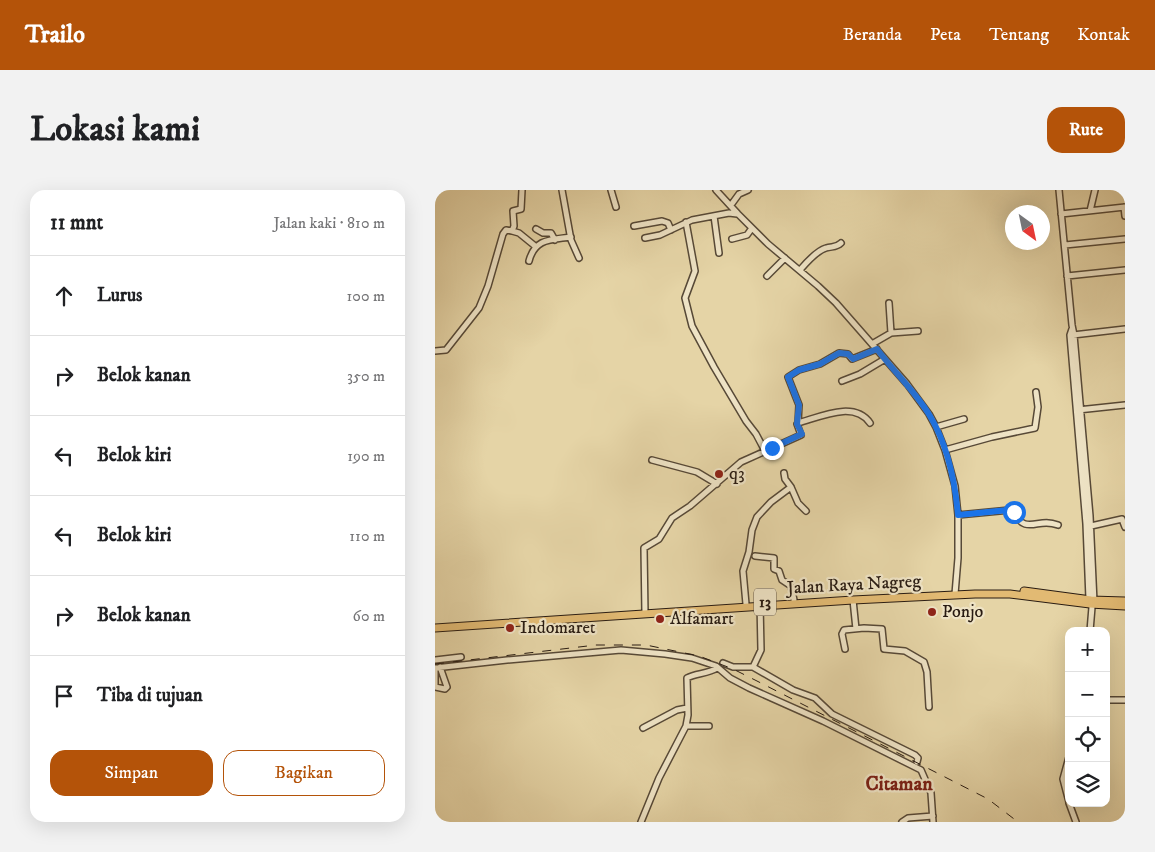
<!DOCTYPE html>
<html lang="id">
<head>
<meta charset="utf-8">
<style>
  :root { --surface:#fff; --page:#f2f2f2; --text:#202124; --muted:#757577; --line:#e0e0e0; --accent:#b45309 }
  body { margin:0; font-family:"IM FELL DW Pica",serif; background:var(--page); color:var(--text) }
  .controls { position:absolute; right:15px; bottom:15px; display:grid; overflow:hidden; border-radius:10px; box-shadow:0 5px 20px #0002 }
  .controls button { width:45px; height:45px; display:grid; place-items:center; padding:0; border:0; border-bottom:1px solid var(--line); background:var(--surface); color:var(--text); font:25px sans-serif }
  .compass { position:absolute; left:570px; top:15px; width:45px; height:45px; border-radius:50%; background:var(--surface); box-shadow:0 5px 20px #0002; rotate:147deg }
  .stop { position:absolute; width:15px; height:15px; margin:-11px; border:4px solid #1a73e8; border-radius:50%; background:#fff }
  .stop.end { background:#1a73e8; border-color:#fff; box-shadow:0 1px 5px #0008 }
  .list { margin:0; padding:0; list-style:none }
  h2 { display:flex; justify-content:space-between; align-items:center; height:65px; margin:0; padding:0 20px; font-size:21px }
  h2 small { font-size:16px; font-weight:400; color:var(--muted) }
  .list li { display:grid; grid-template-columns:32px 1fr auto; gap:15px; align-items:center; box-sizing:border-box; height:80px; padding:0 20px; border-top:1px solid var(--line) }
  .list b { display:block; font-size:19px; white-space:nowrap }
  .list em { font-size:16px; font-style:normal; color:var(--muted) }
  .actions { display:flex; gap:10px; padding:15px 20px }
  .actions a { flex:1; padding:11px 0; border:1px solid var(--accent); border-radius:15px; text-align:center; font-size:18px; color:var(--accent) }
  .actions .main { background:var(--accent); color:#fff }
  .icon { flex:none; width:28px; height:28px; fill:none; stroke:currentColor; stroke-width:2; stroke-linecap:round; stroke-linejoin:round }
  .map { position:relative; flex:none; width:690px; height:632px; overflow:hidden; border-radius:15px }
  header { display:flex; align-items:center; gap:30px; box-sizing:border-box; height:70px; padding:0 25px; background:var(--accent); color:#fff }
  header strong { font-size:24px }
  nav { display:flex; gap:28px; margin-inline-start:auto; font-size:18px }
  .intro { display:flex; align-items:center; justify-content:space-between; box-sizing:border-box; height:120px; padding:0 30px }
  h1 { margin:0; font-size:35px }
  .button { padding:12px 22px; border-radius:15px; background:var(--accent); color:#fff; font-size:18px; font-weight:700 }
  main { display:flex; gap:30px; padding:0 30px }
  aside { flex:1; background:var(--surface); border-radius:15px; box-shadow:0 5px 20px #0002 }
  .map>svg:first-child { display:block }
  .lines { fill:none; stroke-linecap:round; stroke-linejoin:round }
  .minor-casing { stroke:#574937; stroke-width:8 }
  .highway-casing { stroke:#281b12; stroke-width:9 }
  .minor { stroke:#eee3c5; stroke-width:5 }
  .highway { stroke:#e2ba73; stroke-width:7 }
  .rail { stroke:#281b12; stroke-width:1; stroke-dasharray:9 9; stroke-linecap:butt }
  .route { stroke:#1a73e8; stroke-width:6 }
  .poi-dot { fill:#8f2418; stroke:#eee3c5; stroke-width:2 }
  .labels { text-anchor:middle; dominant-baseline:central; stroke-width:4.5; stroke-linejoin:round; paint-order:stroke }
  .shield { fill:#eee3c5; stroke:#635748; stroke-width:1 }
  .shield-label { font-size:16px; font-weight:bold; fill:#281b12 }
  .poi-label { font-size:18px; fill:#281b12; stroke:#eee3c5; text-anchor:start }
  .street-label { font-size:18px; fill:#281b12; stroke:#eee3c5 }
  .quarter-label { font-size:20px; font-weight:bold; fill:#7a1f14; stroke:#eee3c5 }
</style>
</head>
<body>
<header>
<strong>Trailo</strong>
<nav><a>Beranda</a><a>Peta</a><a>Tentang</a><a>Kontak</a></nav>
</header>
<div class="intro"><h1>Lokasi kami</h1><a class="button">Rute</a></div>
<main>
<aside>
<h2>11 mnt<small>Jalan kaki · 810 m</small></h2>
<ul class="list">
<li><svg class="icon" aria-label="ahead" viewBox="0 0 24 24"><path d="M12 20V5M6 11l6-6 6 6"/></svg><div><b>Lurus</b></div><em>100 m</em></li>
<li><svg class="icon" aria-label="right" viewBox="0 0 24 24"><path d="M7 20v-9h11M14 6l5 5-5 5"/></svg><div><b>Belok kanan</b></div><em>350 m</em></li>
<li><svg class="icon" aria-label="left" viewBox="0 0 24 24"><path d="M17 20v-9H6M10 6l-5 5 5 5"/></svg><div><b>Belok kiri</b></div><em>190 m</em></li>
<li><svg class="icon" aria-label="left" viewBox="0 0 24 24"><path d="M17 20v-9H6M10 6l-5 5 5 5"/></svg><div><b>Belok kiri</b></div><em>110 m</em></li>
<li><svg class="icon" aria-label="right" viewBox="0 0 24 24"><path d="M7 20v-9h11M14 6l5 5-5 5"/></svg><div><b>Belok kanan</b></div><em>60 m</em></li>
<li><svg class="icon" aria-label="arrive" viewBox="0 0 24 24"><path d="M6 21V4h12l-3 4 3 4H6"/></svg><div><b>Tiba di tujuan</b></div></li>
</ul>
<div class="actions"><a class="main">Simpan</a><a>Bagikan</a></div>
</aside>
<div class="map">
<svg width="690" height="632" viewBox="0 0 690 632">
  <rect width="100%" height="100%" fill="#e5d4a6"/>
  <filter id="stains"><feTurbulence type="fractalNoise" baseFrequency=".004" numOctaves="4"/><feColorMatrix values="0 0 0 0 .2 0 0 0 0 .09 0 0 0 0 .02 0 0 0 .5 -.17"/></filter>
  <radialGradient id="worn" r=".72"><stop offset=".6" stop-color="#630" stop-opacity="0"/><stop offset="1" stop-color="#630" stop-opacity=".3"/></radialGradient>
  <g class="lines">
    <g class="minor-casing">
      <path id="minor" d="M127,0L136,50L144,68
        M176,0L181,17
        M281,0L303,24L333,54L383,96L401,113L472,194L494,224L501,237L510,260L520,296L523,325V368L520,404
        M624,0L637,135L639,145L655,326L659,412
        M296,15L304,4L313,0
        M689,17L690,26
        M655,21L660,0
        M626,24L690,17
        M279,26L284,63
        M251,32L260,81L250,108L257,136L279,177L311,231L321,244L330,261
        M199,36L227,31L233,33L236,40
        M101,39L108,43H116L120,50
        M77,41L84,43L100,56
        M210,48L225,45L257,30L294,23L302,24
        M297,49L312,45L317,38
        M630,55L690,49
        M94,71C100,48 116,50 136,47
        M365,80C371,73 381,61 391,58C397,56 401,58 406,53
        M332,86L350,68
        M632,86L690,80
        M637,139L635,145L636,157L651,334L654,409L657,417L655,441
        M456,143L483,141
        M638,145L690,139
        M437,154L456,143L454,113
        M0,161L11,160L44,118L53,96L68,44L71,40L77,41L79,36L78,21L86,19L87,0
        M407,191L425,184L450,169
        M643,220L690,215
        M363,233L364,215L353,187L364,180L385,174L404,163L413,164L417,169L442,159
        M501,237L529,229
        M510,260L557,247L600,238L603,217L601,202
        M217,270L262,282L282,294
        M356,297L363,313L371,321
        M523,325L575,320C581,324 583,332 590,334C600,337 608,329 623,335
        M656,336L687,329L690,337
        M320,366L339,368V379L344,381L347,390L356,396L359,410
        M418,410L421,439
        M311,414L308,381L314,362L317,340L322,327L336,312L356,297L350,289L349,283
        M210,424L209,358L224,349L237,328L255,316L306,272L366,245L362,234L363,233C385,227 419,210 435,233
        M410,459L407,444L409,440L429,438L447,439L449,459L470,461L489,472L492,482L494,517
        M0,470L26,467
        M288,473L298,477H318L358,500L380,508L397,524L480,565L483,568L482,572
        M318,477L326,460L325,413
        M0,478L72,470L186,460L230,464L257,468L281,476L295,488L314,498L388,531L486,580L496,603L498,632
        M0,496V478
        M0,497L10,499L12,497L5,477
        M671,510H690
        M251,536H274
        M208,538L242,520L252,518
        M634,567L628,589L634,612
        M634,613L641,632
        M206,632L224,588L251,536L253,525L252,488C261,483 273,484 282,478
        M467,632L473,628L498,626"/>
    </g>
    <g class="highway-casing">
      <path id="highway" d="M589,401L656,410L690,411
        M0,438L418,410L540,404H575L655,414L690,416"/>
    </g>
    <use href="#minor" class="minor"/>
    <use href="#highway" class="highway"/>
    <path class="rail" d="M0,474L161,455H211L264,466L298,479L320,490L553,609L583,632"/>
  </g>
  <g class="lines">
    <path class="route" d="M337,258L367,244L362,234L364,215L353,187L364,180L385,174L404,163L413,164L418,169L442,159C459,182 480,201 495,226C513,256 520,291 523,325L573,320L579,322"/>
  </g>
  <g class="poi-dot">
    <circle cx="284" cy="284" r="5"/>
    <circle cx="497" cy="422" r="5"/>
    <circle cx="225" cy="429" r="5"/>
    <circle cx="75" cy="438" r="5"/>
  </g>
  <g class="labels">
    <rect class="shield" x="319" y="398.5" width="22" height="27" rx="4"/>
    <g class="shield-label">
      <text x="330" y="412">13</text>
    </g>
    <g class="poi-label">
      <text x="294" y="284">q3</text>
      <text x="507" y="422">Ponjo</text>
      <text x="235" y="429">Alfamart</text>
      <text x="85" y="438">Indomaret</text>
    </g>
    <g class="street-label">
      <text transform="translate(419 395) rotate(-3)">Jalan Raya Nagreg</text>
    </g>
    <g class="quarter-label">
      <text x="464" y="594">Citaman</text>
    </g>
  </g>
  <rect width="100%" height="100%" filter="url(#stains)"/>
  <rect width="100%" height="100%" fill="url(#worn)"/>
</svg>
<div class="controls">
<button>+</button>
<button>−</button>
<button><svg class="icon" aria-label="locate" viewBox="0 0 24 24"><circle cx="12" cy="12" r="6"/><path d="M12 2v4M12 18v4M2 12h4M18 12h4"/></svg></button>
<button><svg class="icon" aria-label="layers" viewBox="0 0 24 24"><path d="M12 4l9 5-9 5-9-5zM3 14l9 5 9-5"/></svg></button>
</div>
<svg class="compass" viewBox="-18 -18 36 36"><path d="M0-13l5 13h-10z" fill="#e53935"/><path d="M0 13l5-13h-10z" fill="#757577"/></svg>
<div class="stop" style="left:579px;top:322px"></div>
<div class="stop end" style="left:337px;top:258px"></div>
</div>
</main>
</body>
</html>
